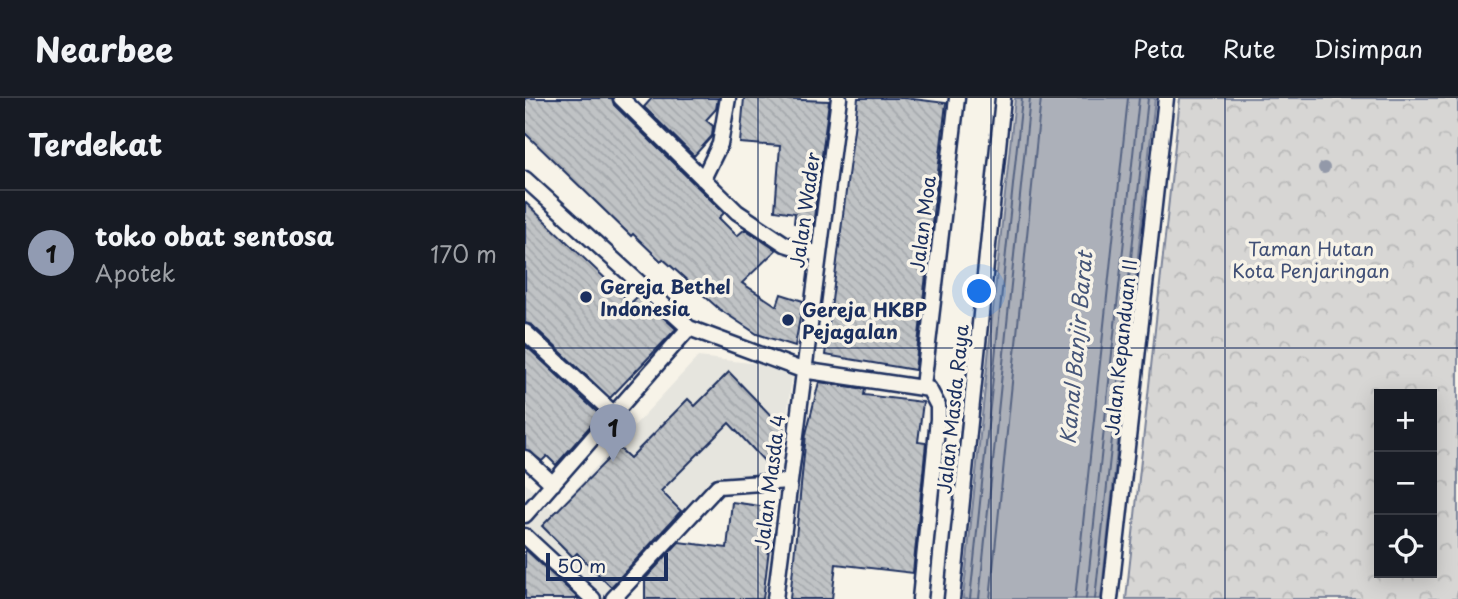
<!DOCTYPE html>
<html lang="id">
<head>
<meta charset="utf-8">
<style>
  :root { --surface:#171b24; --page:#20242c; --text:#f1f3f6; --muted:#9ea1a6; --line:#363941; --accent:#919bb2 }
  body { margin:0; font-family:"Playpen Sans",sans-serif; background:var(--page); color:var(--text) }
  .controls { position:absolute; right:21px; bottom:21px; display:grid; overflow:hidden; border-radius:0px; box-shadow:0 4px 18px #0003 }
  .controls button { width:63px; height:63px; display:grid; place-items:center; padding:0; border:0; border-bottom:2px solid var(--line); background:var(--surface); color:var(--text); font:35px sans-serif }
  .scale { position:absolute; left:21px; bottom:18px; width:122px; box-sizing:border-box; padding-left:7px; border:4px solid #1b2f5e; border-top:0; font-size:19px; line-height:24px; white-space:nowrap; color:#1b2f5e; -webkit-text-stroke:5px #f7f3e8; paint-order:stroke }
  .you { position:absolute; left:455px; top:194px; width:24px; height:24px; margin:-18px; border:5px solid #fff; border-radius:50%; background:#1a73e8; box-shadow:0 0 0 10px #1a73e833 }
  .badge { display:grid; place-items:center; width:46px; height:46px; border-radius:50%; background:var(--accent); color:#111; font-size:23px; font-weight:700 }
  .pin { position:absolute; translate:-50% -58px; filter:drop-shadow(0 2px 4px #0008) }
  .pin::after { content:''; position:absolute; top:37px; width:24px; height:21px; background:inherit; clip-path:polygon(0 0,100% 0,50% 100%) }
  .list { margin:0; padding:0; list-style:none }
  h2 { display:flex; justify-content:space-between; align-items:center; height:91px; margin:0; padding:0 28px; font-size:30px }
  h2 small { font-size:23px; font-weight:400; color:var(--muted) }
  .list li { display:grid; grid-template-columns:46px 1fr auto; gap:21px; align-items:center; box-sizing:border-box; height:126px; padding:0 28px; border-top:2px solid var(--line) }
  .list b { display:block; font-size:26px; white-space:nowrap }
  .list p { margin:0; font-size:23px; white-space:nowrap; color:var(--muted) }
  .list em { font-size:23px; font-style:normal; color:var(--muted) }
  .icon { flex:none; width:38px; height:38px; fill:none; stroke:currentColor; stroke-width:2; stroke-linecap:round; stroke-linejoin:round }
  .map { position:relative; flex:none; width:933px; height:501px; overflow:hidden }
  header { display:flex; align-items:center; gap:42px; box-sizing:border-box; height:98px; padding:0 35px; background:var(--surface); border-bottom:2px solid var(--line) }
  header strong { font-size:33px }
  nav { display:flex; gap:38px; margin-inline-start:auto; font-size:24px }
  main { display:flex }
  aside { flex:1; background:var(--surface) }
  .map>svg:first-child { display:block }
  .built { fill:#e6e5de }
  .park { fill:url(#park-crowns); stroke:#798299; stroke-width:2; fill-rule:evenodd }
  .water { fill:#acb0b9; stroke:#727c95; stroke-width:2 }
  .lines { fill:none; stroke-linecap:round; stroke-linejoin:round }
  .shore { stroke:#556382; stroke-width:2 }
  .building { fill:url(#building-back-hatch); stroke:#1b2f5e; stroke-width:2 }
  .street-casing { stroke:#1b2f5e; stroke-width:19 }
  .street { stroke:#f7f3e8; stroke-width:14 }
  .tree { fill:#9399a9 }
  .grid { fill:none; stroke:#1b2f5e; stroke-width:2; stroke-opacity:0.55 }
  .poi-dot { fill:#1b2f5e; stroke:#f7f3e8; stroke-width:2.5 }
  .labels { text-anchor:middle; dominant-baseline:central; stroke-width:7; stroke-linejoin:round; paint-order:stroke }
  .street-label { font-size:19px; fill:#1b2f5e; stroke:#f7f3e8 }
  .park-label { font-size:19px; fill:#415076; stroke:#f7f3e8 }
  .poi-label { font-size:19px; font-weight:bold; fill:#1b2f5e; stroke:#f7f3e8; text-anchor:start }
  .water-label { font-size:21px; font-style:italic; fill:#465679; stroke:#f7f3e8 }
</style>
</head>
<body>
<header>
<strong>Nearbee</strong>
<nav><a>Peta</a><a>Rute</a><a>Disimpan</a></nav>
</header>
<main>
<aside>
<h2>Terdekat<small></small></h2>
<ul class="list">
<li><span class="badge">1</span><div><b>toko obat sentosa</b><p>Apotek</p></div><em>170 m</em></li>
</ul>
</aside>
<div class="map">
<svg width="933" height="501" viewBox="0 0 933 501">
  <defs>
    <pattern id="park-crowns" width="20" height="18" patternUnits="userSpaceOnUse" patternTransform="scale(1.75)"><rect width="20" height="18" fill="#d7d6d4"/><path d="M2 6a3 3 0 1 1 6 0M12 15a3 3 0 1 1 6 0" fill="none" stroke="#b8b8b8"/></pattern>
    <pattern id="building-back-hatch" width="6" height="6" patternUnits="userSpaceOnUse" patternTransform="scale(1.75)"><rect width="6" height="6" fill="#c0c3c5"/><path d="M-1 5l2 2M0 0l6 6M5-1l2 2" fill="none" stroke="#a4a8ac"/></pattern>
  </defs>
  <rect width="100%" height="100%" fill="#f7f3e8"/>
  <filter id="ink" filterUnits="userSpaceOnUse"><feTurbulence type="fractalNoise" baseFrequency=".0143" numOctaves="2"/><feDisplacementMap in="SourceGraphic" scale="14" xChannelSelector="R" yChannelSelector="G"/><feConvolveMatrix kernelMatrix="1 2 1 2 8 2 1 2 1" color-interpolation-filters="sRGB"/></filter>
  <g filter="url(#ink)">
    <path class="built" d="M173,259L268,270L254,380L190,378L75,501H0V385L30,413Z"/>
    <path class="park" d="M655,0H933V501H601ZM854,296H907V475H854Z"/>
    <path class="water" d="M490,0H630L576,501H438Z"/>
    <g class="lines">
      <path class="shore" d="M445,501L497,0
        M454,501L505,0
        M465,501L516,0
        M550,501L603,0
        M561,501L614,0
        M570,501L623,0"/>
    </g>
    <path class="building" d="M0,0H87L89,7L199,115L194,120L212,138L220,131L251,152L217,185L252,208L256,196L278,203L270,248L232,236L194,211L138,161L136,163L108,136L106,138L0,35Z
      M127,0H193L191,11L181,22L188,28L187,38L169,58L119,9Z
      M219,0L304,3L288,128L269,125L270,115L250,112L255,48L215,45Z
      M333,0H380L421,5L390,272L300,257Z
      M0,104L106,205L114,197L151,231L85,300L7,227L0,225Z
      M0,247L75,317L31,367L22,358L17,363L0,351Z
      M204,274L259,331L256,352L242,366L204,325L136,393L156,413L86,489L52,455L48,459L17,428L94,350L105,360L163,301L170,308Z
      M294,284L340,291L339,297L398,304L393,344L401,345L388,475L311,466L307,501H265L281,336Z
      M207,404L249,410L238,501H120V481L154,444L202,450Z
      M0,451L54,501H0Z"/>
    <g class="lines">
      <g class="street-casing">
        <path id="street" d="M96,0L212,114L260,146L292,156
          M0,81L164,230L277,272L404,291L413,308V321L395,501
          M178,81L195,46L203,0
          M0,234L89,316
          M398,288L432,0
          M0,360L28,386
          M0,417L164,230
          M0,438L68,501
          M88,501L193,388L263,383
          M250,501L314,0
          M427,501L478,0
          M585,501L641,0"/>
      </g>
      <use href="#street" class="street"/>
    </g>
    <circle class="tree" cx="799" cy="70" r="6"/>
  </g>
  <path class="grid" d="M233,0V501M466,0V501M700,0V501M0,250H933"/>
  <g class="poi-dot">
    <circle cx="61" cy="199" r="7"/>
    <circle cx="263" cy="222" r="7"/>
  </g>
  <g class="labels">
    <g class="street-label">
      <text transform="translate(279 112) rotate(-82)">Jalan Wader</text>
      <text transform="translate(397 126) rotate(-83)">Jalan Moa</text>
      <text transform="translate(595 249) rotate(-84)">Jalan Kepanduan II</text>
      <text transform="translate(427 311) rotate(-84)">Jalan Masda Raya</text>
      <text transform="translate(244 384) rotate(-83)">Jalan Masda 4</text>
    </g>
    <g class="park-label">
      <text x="786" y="150">Taman Hutan<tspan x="786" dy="22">Kota Penjaringan</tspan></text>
    </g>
    <g class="poi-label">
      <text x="75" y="188">Gereja Bethel<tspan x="75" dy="22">Indonesia</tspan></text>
      <text x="277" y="211">Gereja HKBP<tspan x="277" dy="22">Pejagalan</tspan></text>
    </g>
    <g class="water-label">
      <text transform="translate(550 250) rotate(-85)">Kanal Banjir Barat</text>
    </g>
  </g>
</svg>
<div class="controls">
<button>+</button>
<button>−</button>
<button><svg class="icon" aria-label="locate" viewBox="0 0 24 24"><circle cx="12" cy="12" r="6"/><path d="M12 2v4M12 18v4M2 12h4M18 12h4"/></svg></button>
</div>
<div class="scale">50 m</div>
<div class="you"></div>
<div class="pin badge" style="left:88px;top:364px">1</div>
</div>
</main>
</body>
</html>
